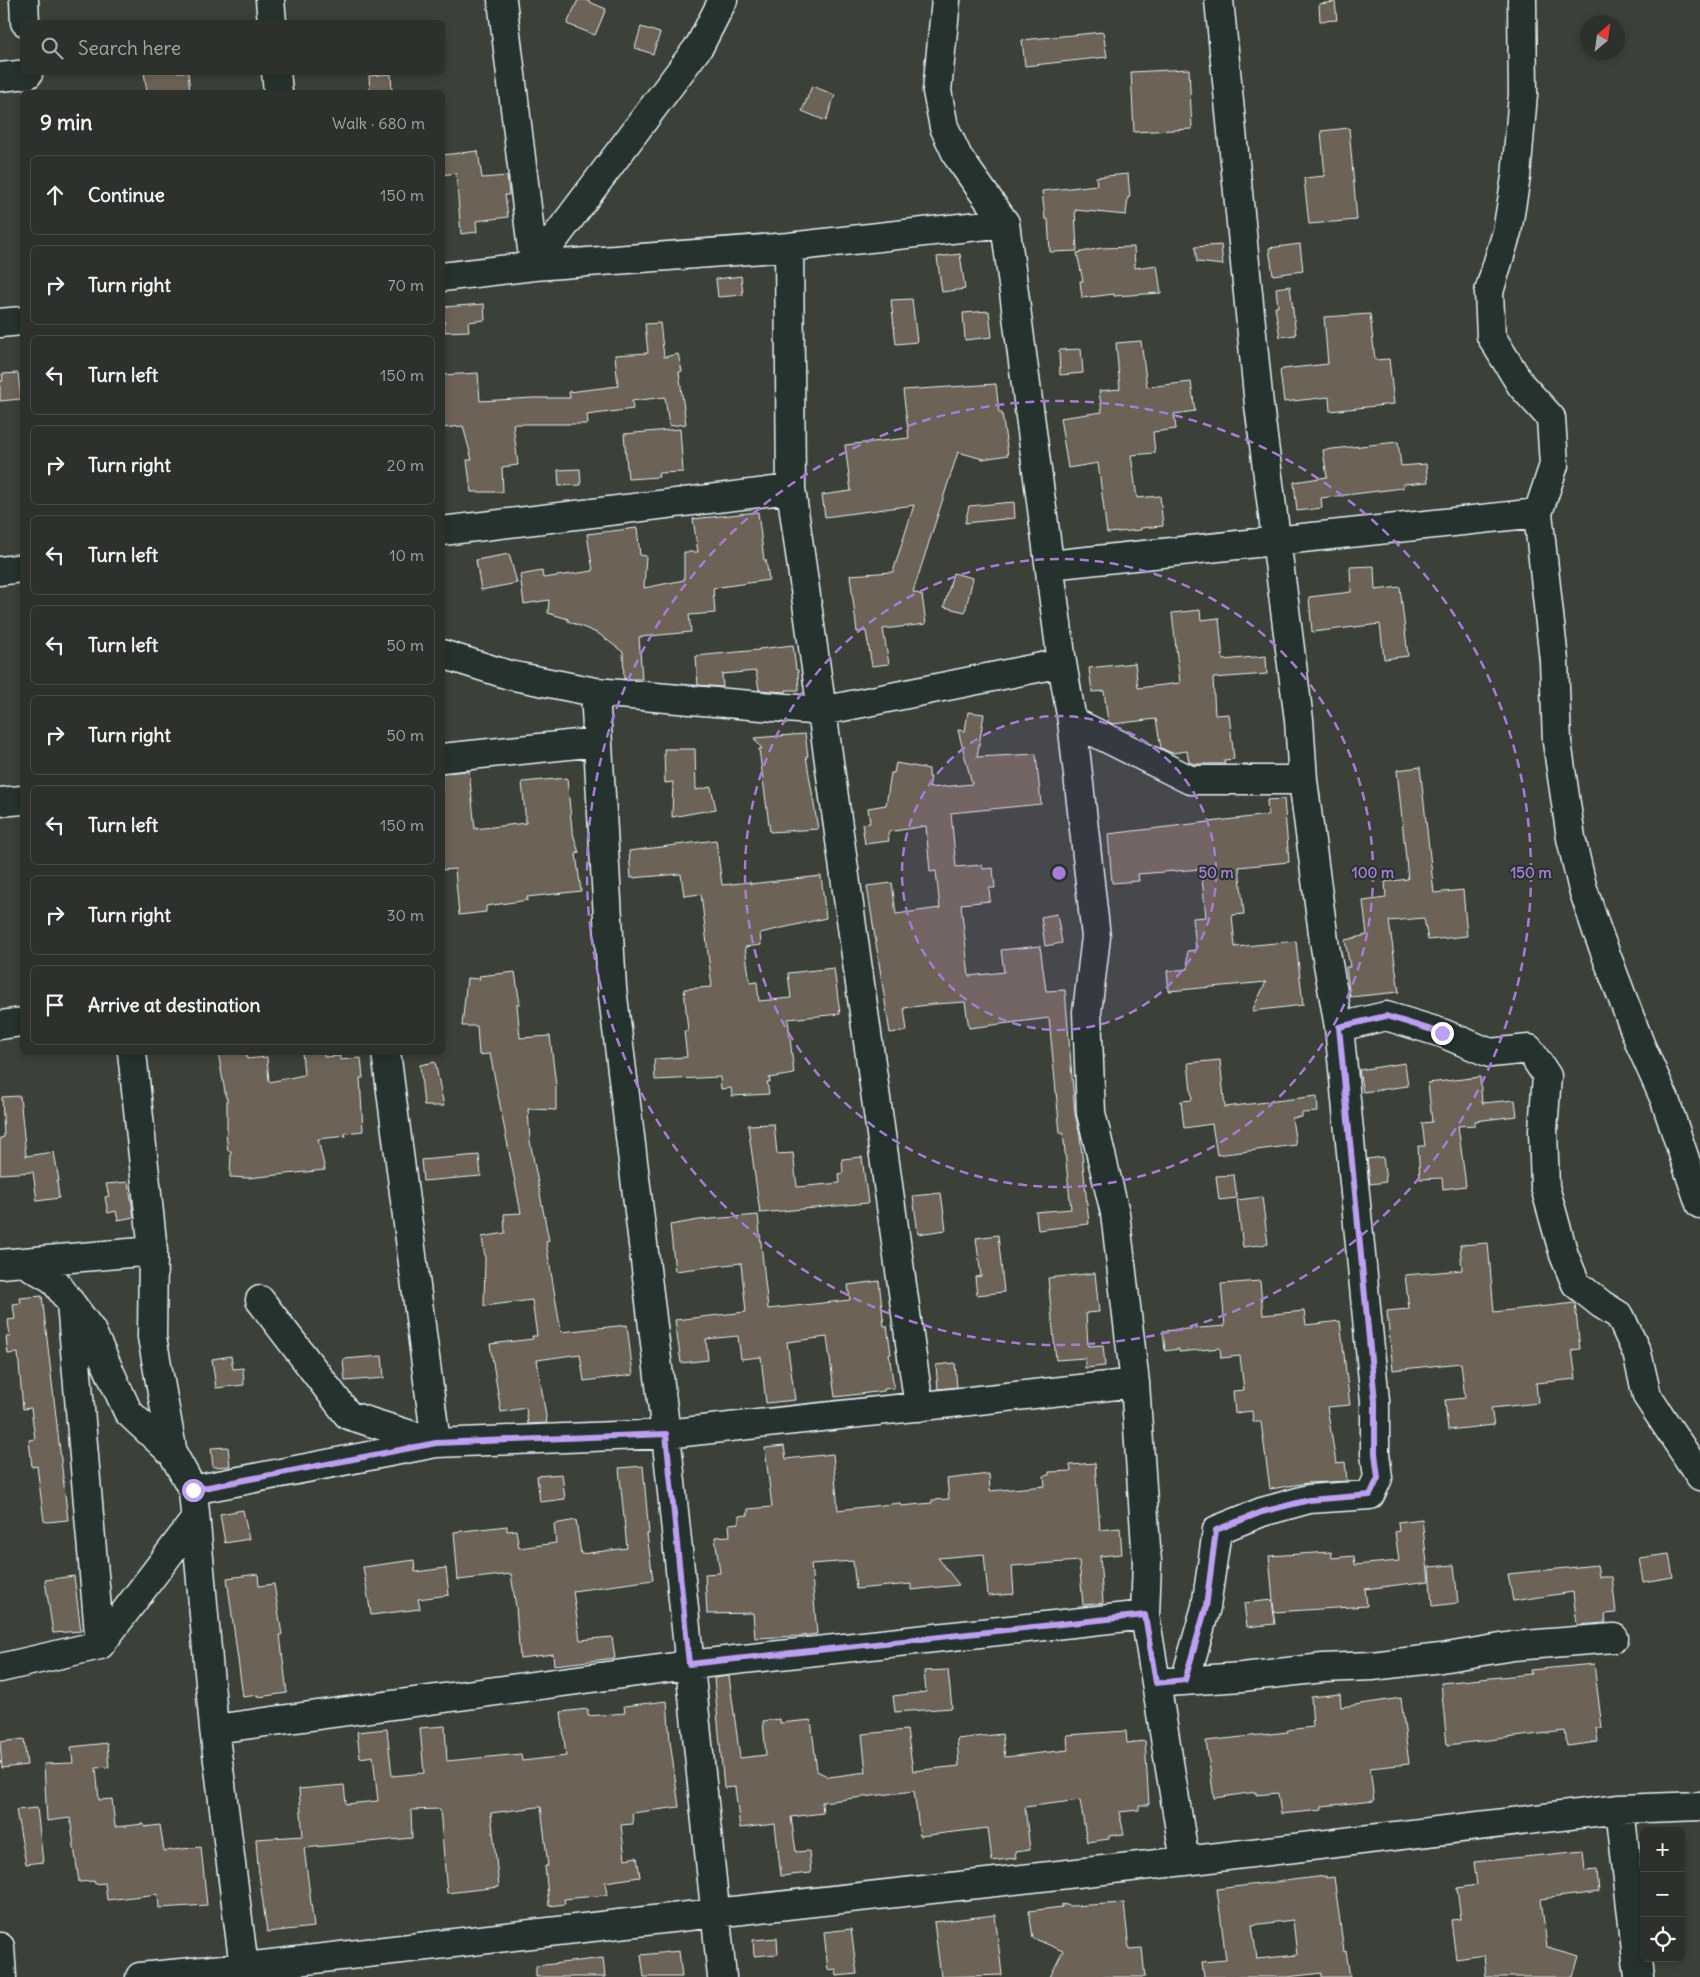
<!DOCTYPE html>
<html lang="en">
<head>
<meta charset="utf-8">
<style>
  :root { --surface:#2c312b; --page:#343933; --text:#f1f3f6; --muted:#a6a9a9; --line:#484c47 }
  body { margin:0; font-family:Delius,sans-serif; background:var(--page); color:var(--text) }
  .controls { position:absolute; right:15px; bottom:15px; display:grid; overflow:hidden; border-radius:8px; box-shadow:0 2px 8px #0003 }
  .controls button { width:45px; height:45px; display:grid; place-items:center; padding:0; border:0; border-bottom:1px solid var(--line); background:var(--surface); color:var(--text); font:25px sans-serif }
  .compass { position:absolute; left:1580px; top:15px; width:45px; height:45px; border-radius:50%; background:var(--surface); box-shadow:0 2px 8px #0003; rotate:29deg }
  .stop { position:absolute; width:15px; height:15px; margin:-11px; border:4px solid #bca0f2; border-radius:50%; background:#fff }
  .stop.end { background:#bca0f2; border-color:#fff; box-shadow:0 1px 5px #0008 }
  .list { margin:0; padding:0; list-style:none }
  h2 { display:flex; justify-content:space-between; align-items:center; height:65px; margin:0; padding:0 20px; font-size:21px }
  h2 small { font-size:16px; font-weight:400; color:var(--muted) }
  .list li { display:grid; grid-template-columns:32px 1fr auto; gap:15px; align-items:center; box-sizing:border-box; height:80px; margin:0 10px 10px; padding:0 10px; border:1px solid var(--line); border-radius:8px }
  .list b { display:block; font-size:19px; white-space:nowrap }
  .list em { font-size:16px; font-style:normal; color:var(--muted) }
  .icon { flex:none; width:28px; height:28px; fill:none; stroke:currentColor; stroke-width:2; stroke-linecap:round; stroke-linejoin:round }
  .map { position:relative; flex:none; width:1700px; height:1977px; overflow:hidden }
  .search { position:absolute; background:var(--surface); box-shadow:0 2px 8px #0003; left:20px; top:20px; width:425px; height:55px; display:flex; align-items:center; gap:12px; box-sizing:border-box; padding:0 18px; border-radius:8px; color:var(--muted); font-size:19px }
  .panel { position:absolute; background:var(--surface); box-shadow:0 2px 8px #0003; left:20px; top:90px; width:425px; height:965px; border-radius:8px }
  .map>svg:first-child { display:block }
  .building { fill:#6c6255; stroke:#e8f1f8; fill-rule:evenodd }
  .lines { fill:none; stroke-linecap:round; stroke-linejoin:round }
  .minor-casing { stroke:#e8f1f8; stroke-width:31 }
  .minor { stroke:#26332d; stroke-width:28 }
  .route { stroke:#bca0f2; stroke-width:6 }
  .ring { fill:none; stroke:#a77bd6; stroke-width:2.5; stroke-dasharray:9 6 }
  .centre { fill:#a77bd6; stroke:#26332d; stroke-width:2.5 }
  .ring-label { font-size:15px; text-anchor:middle; font-weight:bold; fill:#a77bd6; stroke:#26332d; stroke-width:4; stroke-linejoin:round; paint-order:stroke }
</style>
</head>
<body>
<div class="map">
<svg width="1700" height="1977" viewBox="0 0 1700 1977">
  <rect width="100%" height="100%" fill="#3b4139"/>
  <filter id="ink" filterUnits="userSpaceOnUse"><feTurbulence type="fractalNoise" baseFrequency=".02" numOctaves="2"/><feDisplacementMap in="SourceGraphic" scale="10" xChannelSelector="R" yChannelSelector="G"/><feConvolveMatrix kernelMatrix="1 2 1 2 8 2 1 2 1" color-interpolation-filters="sRGB"/></filter>
  <g filter="url(#ink)">
    <path class="building" d="M578,0H585L606,9L595,35L567,24Z
      M1335,2L1337,20L1320,21L1319,4Z
      M641,27L660,33L653,54L635,48Z
      M1103,32L1107,57L1025,66L1022,40Z
      M1189,69L1192,129L1134,132L1131,72Z
      M144,72H188L190,92H147Z
      M391,74L392,92H370L369,76Z
      M812,86L835,95L826,121L802,111Z
      M1349,128L1357,220L1309,224L1304,178L1325,176L1321,131Z
      M478,151L482,178L507,176L509,195H505L508,217L476,221L477,232L461,234L456,173L442,175V155Z
      M1128,174L1130,197H1128L1126,215L1075,210L1077,251L1050,252L1048,219H1045L1042,191L1097,185L1096,177Z
      M1300,244L1303,271L1273,275L1269,248Z
      M1221,245L1223,265L1197,262L1195,247Z
      M1134,247L1135,268L1157,265L1161,293L1114,296V294L1082,298L1080,281H1083L1077,253L1101,248Z
      M960,254L965,289L942,292L937,257Z
      M741,276L743,295L718,297L716,279Z
      M1290,286L1296,335L1280,337L1275,307H1278L1276,288Z
      M912,299L917,342L896,344L891,300Z
      M484,304L485,320L468,322L469,331L445,332L443,307Z
      M989,311L992,337L965,340L963,313Z
      M1370,314L1375,360L1389,359L1394,404L1330,411L1329,397L1284,402L1280,371L1283,369L1328,364L1324,317Z
      M660,323L664,357L678,354L682,371L679,372L686,424L669,426L665,397L632,401L633,409L587,415L588,424H513L518,465L502,467L503,492H471L467,460H472L463,426L442,428V375L478,373L480,401L533,398H570L569,392L618,386L615,355L648,353L645,324Z
      M1141,341L1147,387L1191,382L1195,411L1174,414L1176,429L1153,432L1155,453L1131,455L1137,498L1160,496L1163,526L1141,528V530L1107,533L1098,463L1068,468L1060,418L1102,412L1099,391L1120,389L1116,343Z
      M1081,349L1083,373L1060,375L1059,350Z
      M18,373L21,399L0,401V381H3L2,374Z
      M996,384L999,413H1002L1008,455L983,459L958,452L913,592L922,595L926,624L883,629L889,664L872,666L866,631L857,632L850,575L893,572L914,505L825,517L822,495L851,491L845,445L909,438L903,390Z
      M680,429L683,472L658,473L659,477L628,479L624,434Z
      M1398,442L1401,466L1426,464L1428,482L1403,484V488L1321,498L1322,508L1297,511L1294,482L1327,477L1323,450Z
      M580,469L581,485L559,486L558,470Z
      M1014,502L1015,518L965,523L969,506Z
      M758,512L764,560H766L769,580L713,588L715,613L689,615L691,632L639,637L642,679H624L623,652L599,634L568,621V619L548,613L549,600L524,604L520,575L542,571L543,578L593,571L587,534L637,528L640,555L646,556L644,588L684,580V552H698L693,519Z
      M509,554L517,583L481,590L476,560Z
      M1374,566L1375,590L1400,587L1408,656L1384,659L1380,624L1312,632L1309,597L1351,592L1350,567Z
      M953,573L973,578L965,612L944,607Z
      M1200,610L1201,620L1219,618L1223,660L1266,656L1267,674L1213,678L1215,715L1229,714L1234,759L1224,760L1225,764H1194L1189,762L1187,751L1172,753L1161,748L1156,719L1113,724L1108,722L1104,691L1092,692L1089,668L1135,663L1138,688L1180,683L1172,613Z
      M793,645L796,670H798L799,690H786V692L759,690L756,671L722,674L723,687L698,685L696,656L759,650V649Z
      M968,712L984,714L977,757L1036,754L1041,804L951,813L956,867L982,865L983,869L993,868L995,888H989L990,901L961,904L969,976L1004,972L1001,950L1040,946L1046,991L1065,990L1075,1114L1080,1135L1089,1224L1038,1230L1036,1212L1071,1209L1063,1133H1060L1049,1018L969,1028L965,1002L935,1004L904,1008L907,1031L890,1033L867,886L892,883L896,914L940,908L936,871L930,872L926,826L888,832L889,841L865,844L862,824L870,823L868,808L886,805L891,773H894L896,763L929,769V777H931L929,788L972,784L958,730L965,731Z
      M805,734L808,756H806L818,829L770,832L759,749H762L754,738Z
      M664,749H695L696,790L711,787L716,809L672,817L673,782L665,783Z
      M1420,767L1434,893L1463,890L1467,936L1428,940L1424,918L1389,921L1399,992L1350,997L1346,967H1350L1345,940L1367,935L1363,901L1386,898L1385,882L1408,879L1397,770Z
      M469,771L475,829L526,823L522,782L567,778L572,830L579,853L576,854L581,891L527,897L528,900L486,906V912L459,915L455,869L442,870V773Z
      M1284,799L1289,862L1239,867L1244,914L1232,915L1235,947L1296,941L1303,1005L1252,1011L1266,982L1169,991L1167,971L1188,969L1187,951L1196,950L1193,918L1206,917L1201,869L1138,874L1139,881L1112,883L1108,834L1268,815L1267,800Z
      M716,840L722,885L750,882V884L821,876L826,918L760,933L761,945L745,947L750,983L757,982L759,1001L791,998L788,973L834,968L840,1014L788,1019L794,1074L769,1078L770,1082H767L769,1094L732,1096L731,1088L721,1089L720,1077L655,1080L654,1059L687,1057L684,1031H688L684,989L712,987L701,894L684,896L681,874L631,878L629,851Z
      M1057,914L1062,943L1045,946L1041,917Z
      M515,972L520,1004H517L520,1038L550,1036L556,1086V1110L528,1109L530,1141L549,1241L546,1242L561,1332L627,1325L633,1375L584,1381L580,1354L537,1360L547,1423L528,1424L526,1408L501,1412L490,1344L533,1339L532,1336H537L532,1300L484,1306L485,1258L482,1237L505,1233L504,1214L521,1213L490,1054L479,1055L477,1026H462L467,978L480,979L479,976Z
      M218,1052H246L247,1059L267,1057L269,1082L304,1075L302,1052H324V1057L340,1056V1060L361,1058L363,1078H360L363,1131L345,1133L346,1136L318,1139L325,1170L248,1178L230,1177L231,1151H228L226,1133H227V1098H226Z
      M1220,1060L1225,1107L1317,1096L1318,1112L1302,1113V1117L1292,1118L1296,1145L1217,1155L1212,1124L1184,1128L1181,1101L1192,1100L1188,1063Z
      M435,1062L444,1106H424L420,1065Z
      M1405,1063L1408,1086L1363,1092L1359,1070Z
      M1480,1077L1482,1103L1515,1100L1517,1116L1475,1121V1125L1458,1126L1466,1186L1443,1189L1442,1178L1420,1179L1418,1146H1425L1422,1123L1432,1122L1428,1083Z
      M20,1096L26,1156L54,1152L59,1181H57L59,1198L37,1201L33,1172L0,1174V1138L4,1137L2,1097Z
      M774,1124L777,1154L793,1153L797,1187L840,1183L839,1174L843,1173L842,1159L862,1157L868,1203L760,1213L748,1125Z
      M479,1155L481,1176L423,1181L421,1160Z
      M1383,1157L1386,1182L1370,1184L1367,1159Z
      M1234,1175L1237,1198L1219,1200L1216,1176Z
      M128,1182L134,1217L118,1220L116,1211L108,1213L105,1197L109,1196L106,1184Z
      M941,1193L946,1230L918,1234L913,1196Z
      M1262,1197L1268,1244L1243,1247L1237,1200Z
      M758,1215L768,1309L850,1300L848,1285L879,1281L884,1326H887L891,1354H889L894,1388L884,1389V1391L835,1397L827,1337L787,1342L795,1400L766,1403L761,1357L741,1359L738,1336L706,1339L708,1360L681,1363L675,1320L746,1312L741,1263L675,1271L670,1225L699,1220Z
      M998,1235L1004,1292L977,1295L975,1277L981,1276L976,1238Z
      M1488,1243L1494,1312L1575,1303L1580,1349L1572,1350L1576,1379L1536,1383L1538,1403L1491,1408L1494,1425L1448,1430L1445,1400L1465,1398L1461,1363L1393,1370L1387,1311L1409,1309L1405,1275L1462,1270L1460,1245Z
      M1095,1273L1099,1312L1086,1313L1088,1346L1103,1345L1105,1366L1085,1368V1358L1056,1360L1048,1278Z
      M1260,1281L1263,1315L1304,1311L1306,1325L1340,1321L1350,1405L1327,1407L1336,1463L1345,1462L1347,1481L1308,1483L1270,1489L1261,1422H1253L1252,1411L1235,1413L1233,1391L1244,1390L1240,1356L1221,1358L1220,1348L1179,1352V1349L1165,1351L1163,1331L1225,1326L1221,1284Z
      M42,1296L68,1520L47,1522L44,1521L37,1466L32,1467L29,1440L35,1439L31,1408L23,1409L18,1353L8,1354L6,1337H10L8,1320L15,1319L13,1304L21,1303L20,1298Z
      M231,1356L233,1369L243,1368L244,1385L216,1388L212,1359Z
      M382,1356L384,1378L345,1381L343,1359Z
      M955,1363L957,1387L938,1389L936,1365Z
      M784,1446L786,1459L833,1454L838,1510L900,1503L901,1506L932,1503V1500L949,1499L947,1479L989,1474L990,1491L1045,1486L1044,1476L1049,1475V1472L1071,1471L1070,1465L1095,1463L1100,1530L1120,1528L1122,1554L1100,1556L1103,1603L1083,1605L1079,1561L1012,1566L1014,1594L988,1596L984,1554L938,1558L959,1585L911,1590V1584L856,1589L853,1561L811,1564L817,1634L802,1636L755,1638L753,1613L707,1614L705,1574L720,1573L715,1537L730,1536L729,1524L739,1523V1516L748,1515V1509L772,1507L765,1448Z
      M228,1447L230,1466L213,1467L211,1448Z
      M643,1466L649,1534H647L653,1580L573,1591L580,1640L612,1637L615,1658L554,1665L553,1654L520,1658L516,1607L511,1574L458,1580L454,1532L507,1526V1531L516,1530L519,1548L556,1543L554,1524L576,1520L581,1554L627,1548L619,1468Z
      M562,1474L565,1499L540,1502L537,1476Z
      M243,1510L249,1539L225,1543L220,1514Z
      M1422,1519L1429,1581L1365,1589L1367,1606L1274,1612L1269,1556L1331,1552L1332,1558L1354,1556L1355,1565L1399,1561L1395,1532L1399,1531L1398,1522Z
      M1669,1554L1673,1577L1643,1582L1639,1558Z
      M414,1560L415,1572L446,1568L449,1595L418,1599L420,1609L371,1615L363,1567Z
      M1454,1565L1458,1603L1432,1606L1429,1567Z
      M1597,1565L1599,1577H1612L1616,1613L1605,1614L1606,1623L1577,1625L1573,1592L1513,1601L1508,1574Z
      M258,1574L259,1586L274,1584L282,1635H280L287,1693L258,1697V1695L243,1697L227,1578Z
      M74,1576L81,1631L53,1633L45,1580Z
      M1272,1600L1275,1624L1247,1627L1244,1603Z
      M1594,1664L1602,1728H1596L1598,1742L1567,1746L1565,1731L1447,1745L1441,1683L1531,1674L1530,1670Z
      M948,1670L952,1708L895,1712L893,1696L926,1692L924,1671Z
      M729,1676L740,1758L766,1755L763,1721L780,1719V1723L811,1720L817,1771L829,1777L866,1772L862,1734L907,1730L913,1771L959,1766L957,1739L1002,1734L1005,1757L1068,1750L1067,1735L1126,1731L1127,1743L1145,1741L1149,1805H1139V1810L1119,1812L1124,1834L1109,1836V1839L1087,1842L1080,1800L1025,1807L1030,1850L1015,1852L1016,1858L992,1861L988,1828L920,1836L914,1791L822,1802L823,1813L791,1817L796,1852L809,1851L811,1873L781,1876L775,1824L740,1828L735,1787L724,1788L714,1678Z
      M1340,1694L1341,1707L1401,1698L1409,1764L1370,1768L1374,1801L1322,1806V1810L1281,1814L1278,1793L1256,1795V1792L1214,1798L1206,1741L1288,1732L1287,1730L1313,1727L1311,1697Z
      M667,1701L670,1741L679,1807L632,1813L633,1824L621,1825L625,1859L637,1857L640,1877L605,1882L607,1895L564,1899L565,1904L549,1906L545,1866H548L541,1807H537L491,1813L499,1887L447,1893L440,1809L411,1810L412,1838L304,1848L314,1927L267,1932L258,1866L256,1839L303,1836L299,1789L344,1785L346,1804L378,1801L373,1756L360,1758L357,1732L387,1729L392,1776L424,1773L420,1728L445,1726L447,1761L521,1754L522,1761L566,1756L561,1712L588,1709V1716L625,1713L624,1706Z
      M24,1739L27,1765L2,1768L0,1742Z
      M107,1743L109,1767L96,1768L99,1800L112,1799L115,1827L144,1824V1827L160,1825L164,1851L201,1847L207,1905L159,1908L158,1894L107,1900L105,1883L95,1884L94,1881L79,1882L70,1818L47,1821L44,1764L73,1763L71,1747Z
      M37,1808L43,1862L26,1864L16,1810Z
      M1583,1851L1585,1871L1597,1870L1599,1892L1541,1899L1547,1947L1579,1956L1573,1977H1486L1484,1955L1456,1959L1451,1920L1461,1919L1457,1888L1477,1885L1474,1862Z
      M1326,1876V1878L1334,1877L1344,1952L1346,1951L1350,1977H1322V1973L1287,1977H1204L1202,1962L1226,1960L1217,1889ZM1293,1920L1297,1955L1257,1959L1252,1925Z
      M1124,1903L1129,1949L1142,1948L1145,1977H1050L1063,1951L1033,1938L1029,1911L1062,1907V1904L1071,1906Z
      M995,1915L1002,1975L941,1977L934,1922Z
      M851,1929L857,1974L837,1976L836,1969L828,1970L824,1932Z
      M777,1938L778,1954L754,1956L753,1940Z
      M679,1951L682,1977H644L641,1955Z
      M603,1958L605,1977H536V1966Z"/>
    <g class="lines">
      <g class="minor-casing">
        <path id="minor" d="M24,0L25,22
          M270,0L272,22
          M502,0L534,266
          M946,0L937,91L944,127L958,157L1005,223L1062,663L1072,721L1096,937L1087,1012L1091,1113L1115,1213L1135,1383L1147,1562L1145,1615L1185,1861
          M1522,0L1523,94L1516,177L1507,232L1489,292L1491,336L1521,385L1551,418L1554,465L1538,513L1554,661L1557,742L1571,838L1582,886L1597,931L1640,1044L1665,1100L1700,1204
          M276,72L278,92
          M0,77L28,74
          M789,247L791,489L919,1407
          M534,266L700,45L723,0
          M442,277L534,266L789,247L1005,223
          M0,323L22,321
          M442,531L791,489
          M1050,565L1538,513
          M0,571L22,568
          M442,654L509,675L595,692L822,711L1062,663
          M595,692L612,988L666,1434L722,1977
          M1072,721L1190,780H1303
          M442,758L597,742
          M0,802L22,800
          M0,1025L22,1022
          M1339,1027L1386,1016L1442,1033L1490,1053L1529,1049L1547,1076L1543,1130L1545,1187L1564,1255L1576,1284L1601,1304L1620,1316L1637,1353L1647,1396L1700,1476
          M132,1052L153,1251L152,1337L173,1454L193,1490L214,1729L244,1967
          M25,1263L53,1279L91,1330L128,1412L173,1454
          M0,1264L153,1251
          M260,1300L348,1415L436,1443L386,1052
          M71,1303L100,1645
          M193,1490L436,1443L666,1434L1135,1383
          M0,1668L100,1645L194,1521
          M1185,1681L1206,1607L1217,1530L1262,1512L1309,1499L1370,1495L1378,1478L1375,1453V1401L1339,1027L1324,941L1303,780L1299,720L1259,405L1219,0
          M1167,1682L1242,1677L1323,1668L1372,1666L1441,1658L1513,1646L1614,1638
          M214,1729L689,1665L1145,1615
          M1620,1809L1639,1977
          M0,1947L2,1977
          M140,1977L244,1967L715,1913L1185,1861L1620,1809L1700,1806"/>
      </g>
      <use href="#minor" class="minor"/>
    </g>
  </g>
  <g class="lines" filter="url(#ink)">
    <path class="route" d="M193,1490L436,1443L666,1434L689,1664L1145,1615L1156,1683L1185,1680L1206,1607L1216,1530L1262,1512L1309,1500L1370,1495L1378,1478L1375,1453V1401L1339,1027L1386,1016L1442,1033"/>
  </g>
  <circle cx="1059" cy="873" r="157" fill="#a77bd6" fill-opacity=".12"/>
  <g class="ring">
    <circle cx="1059" cy="873" r="157"/>
    <circle cx="1059" cy="873" r="314"/>
    <circle cx="1059" cy="873" r="472"/>
  </g>
  <circle cx="1059" cy="873" r="8" class="centre"/>
  <g class="ring-label">
    <text x="1216" y="878">50 m</text>
    <text x="1373" y="878">100 m</text>
    <text x="1531" y="878">150 m</text>
  </g>
</svg>
<div class="controls">
<button>+</button>
<button>−</button>
<button><svg class="icon" aria-label="locate" viewBox="0 0 24 24"><circle cx="12" cy="12" r="6"/><path d="M12 2v4M12 18v4M2 12h4M18 12h4"/></svg></button>
</div>
<svg class="compass" viewBox="-18 -18 36 36"><path d="M0-13l5 13h-10z" fill="#e53935"/><path d="M0 13l5-13h-10z" fill="#a6a9a9"/></svg>
<div class="stop" style="left:193px;top:1490px"></div>
<div class="stop end" style="left:1442px;top:1033px"></div>
<div class="search"><svg class="icon" aria-label="search" viewBox="0 0 24 24"><circle cx="10" cy="10" r="6"/><path d="M15 15l6 6"/></svg>Search here</div>
<section class="panel">
<h2>9 min<small>Walk · 680 m</small></h2>
<ul class="list">
<li><svg class="icon" aria-label="ahead" viewBox="0 0 24 24"><path d="M12 20V5M6 11l6-6 6 6"/></svg><div><b>Continue</b></div><em>150 m</em></li>
<li><svg class="icon" aria-label="right" viewBox="0 0 24 24"><path d="M7 20v-9h11M14 6l5 5-5 5"/></svg><div><b>Turn right</b></div><em>70 m</em></li>
<li><svg class="icon" aria-label="left" viewBox="0 0 24 24"><path d="M17 20v-9H6M10 6l-5 5 5 5"/></svg><div><b>Turn left</b></div><em>150 m</em></li>
<li><svg class="icon" aria-label="right" viewBox="0 0 24 24"><path d="M7 20v-9h11M14 6l5 5-5 5"/></svg><div><b>Turn right</b></div><em>20 m</em></li>
<li><svg class="icon" aria-label="left" viewBox="0 0 24 24"><path d="M17 20v-9H6M10 6l-5 5 5 5"/></svg><div><b>Turn left</b></div><em>10 m</em></li>
<li><svg class="icon" aria-label="left" viewBox="0 0 24 24"><path d="M17 20v-9H6M10 6l-5 5 5 5"/></svg><div><b>Turn left</b></div><em>50 m</em></li>
<li><svg class="icon" aria-label="right" viewBox="0 0 24 24"><path d="M7 20v-9h11M14 6l5 5-5 5"/></svg><div><b>Turn right</b></div><em>50 m</em></li>
<li><svg class="icon" aria-label="left" viewBox="0 0 24 24"><path d="M17 20v-9H6M10 6l-5 5 5 5"/></svg><div><b>Turn left</b></div><em>150 m</em></li>
<li><svg class="icon" aria-label="right" viewBox="0 0 24 24"><path d="M7 20v-9h11M14 6l5 5-5 5"/></svg><div><b>Turn right</b></div><em>30 m</em></li>
<li><svg class="icon" aria-label="arrive" viewBox="0 0 24 24"><path d="M6 21V4h12l-3 4 3 4H6"/></svg><div><b>Arrive at destination</b></div></li>
</ul>
</section>
</div>
</body>
</html>
